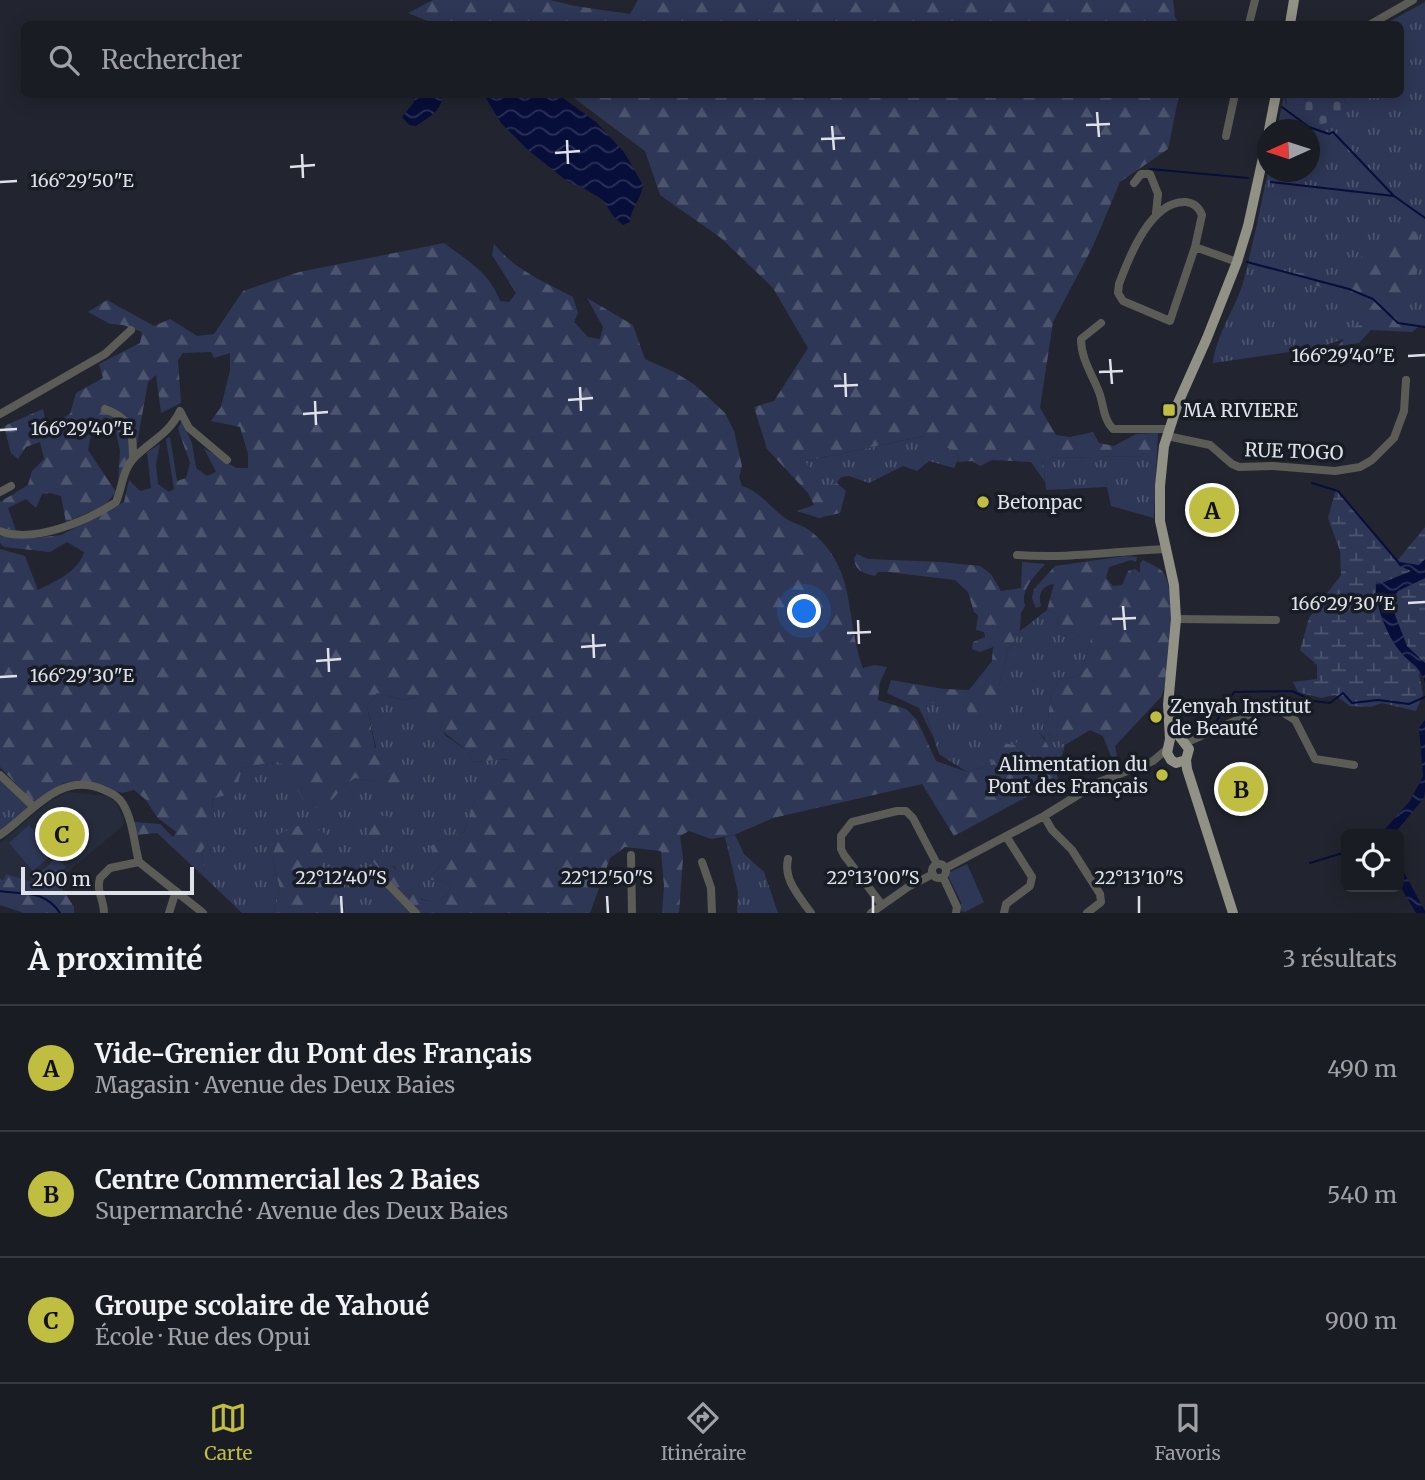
<!DOCTYPE html>
<html lang="fr">
<head>
<meta charset="utf-8">
<style>
  :root { --surface:#1a1c23; --page:#23252b; --text:#f1f3f6; --muted:#9fa1a6; --line:#383a41; --accent:#bfbe41 }
  body { margin:0; font-family:Merriweather,serif; background:var(--page); color:var(--text) }
  .controls { position:absolute; right:21px; bottom:21px; display:grid; overflow:hidden; border-radius:10px; box-shadow:0 4px 18px #0003 }
  .controls button { width:63px; height:63px; display:grid; place-items:center; padding:0; border:0; border-bottom:2px solid var(--line); background:var(--surface); color:var(--text); font:35px sans-serif }
  .compass { position:absolute; left:1257px; top:119px; width:63px; height:63px; border-radius:50%; background:var(--surface); box-shadow:0 4px 18px #0003; rotate:267deg }
  .scale { position:absolute; left:21px; bottom:18px; width:173px; box-sizing:border-box; padding-left:7px; border:4px solid #dee1e8; border-top:0; font-size:19px; line-height:24px; white-space:nowrap; color:#dee1e8; -webkit-text-stroke:5px #181c25; paint-order:stroke }
  .you { position:absolute; left:805px; top:612px; width:24px; height:24px; margin:-18px; border:5px solid #fff; border-radius:50%; background:#1a73e8; box-shadow:0 0 0 10px #1a73e833 }
  .badge { display:grid; place-items:center; width:46px; height:46px; border-radius:50%; background:var(--accent); color:#111; font-size:23px; font-weight:700 }
  .pin { position:absolute; translate:-50% -50%; border:4px solid #fff; box-shadow:0 2px 7px #0006 }
  .list { margin:0; padding:0; list-style:none }
  h2 { display:flex; justify-content:space-between; align-items:center; height:91px; margin:0; padding:0 28px; font-size:30px }
  h2 small { font-size:23px; font-weight:400; color:var(--muted) }
  .list li { display:grid; grid-template-columns:46px 1fr auto; gap:21px; align-items:center; box-sizing:border-box; height:126px; padding:0 28px; border-top:2px solid var(--line) }
  .list b { display:block; font-size:26px; white-space:nowrap }
  .list p { margin:0; font-size:23px; white-space:nowrap; color:var(--muted) }
  .list em { font-size:23px; font-style:normal; color:var(--muted) }
  .icon { flex:none; width:38px; height:38px; fill:none; stroke:currentColor; stroke-width:2; stroke-linecap:round; stroke-linejoin:round }
  .map { position:relative; flex:none; width:1425px; height:913px; overflow:hidden }
  .search { position:absolute; background:var(--surface); box-shadow:0 4px 18px #0003; left:21px; right:21px; top:21px; height:77px; display:flex; align-items:center; gap:18px; box-sizing:border-box; padding:0 24px; border-radius:10px; color:var(--muted); font-size:26px }
  .sheet { height:469px; background:var(--surface) }
  nav { display:flex; justify-content:space-around; align-items:center; box-sizing:border-box; height:98px; border-top:2px solid var(--line); background:var(--surface); font-size:19px; color:var(--muted) }
  nav a { display:grid; justify-items:center; gap:4px }
  nav .on { color:var(--accent) }
  .map>svg:first-child { display:block }
  .built { fill:#272c3c }
  .grass { fill:url(#grass-tufts) }
  .forest { fill:url(#forest-firs) }
  .wetland { fill:url(#wetland-marsh) }
  .cemetery { fill:url(#cemetery-stones) }
  .pitch { fill:#2e3756 }
  .water { fill:url(#water-waves) }
  .lines { fill:none; stroke-linecap:round; stroke-linejoin:round }
  .stream { stroke:#080e3a; stroke-width:2 }
  .minor { stroke:#5b5c56; stroke-width:8 }
  .major { stroke:#919186; stroke-width:10 }
  .ticks { fill:none; stroke:#dee1e8; stroke-width:2.5 }
  .poi-dot { fill:#bfbe41; stroke:#181c25; stroke-width:2.5 }
  .labels { text-anchor:middle; dominant-baseline:central; stroke-width:7; stroke-linejoin:round; paint-order:stroke }
  .poi-label { font-size:19px; fill:#dee1e8; stroke:#181c25; text-anchor:start }
  .street-label { font-size:19px; fill:#dee1e8; stroke:#181c25 }
  .ticks-label { font-size:18px; text-anchor:middle; fill:#dee1e8; stroke:#181c25; stroke-width:7; stroke-linejoin:round; paint-order:stroke }
</style>
</head>
<body>
<div class="map">
<svg width="1425" height="913" viewBox="0 0 1425 913">
  <defs>
    <pattern id="grass-tufts" width="24" height="20" patternUnits="userSpaceOnUse" patternTransform="scale(1.75)"><rect width="24" height="20" fill="#2e3756"/><path d="M3 7l-1-3M5 7V3M7 7l1-3M15 17l-1-3M17 17v-4M19 17l1-3" fill="none" stroke="#4c546e"/></pattern>
    <pattern id="forest-firs" width="22" height="20" patternUnits="userSpaceOnUse" patternTransform="scale(1.75)"><rect width="22" height="20" fill="#2e3756"/><path d="M5 1l3.5 6h-7zM16 11l3.5 6h-7z" fill="#4c546e"/></pattern>
    <pattern id="wetland-marsh" width="20" height="14" patternUnits="userSpaceOnUse" patternTransform="scale(1.75)"><rect width="20" height="14" fill="#2e3756"/><path d="M1 5h8M5 5V1M11 12h8M15 12V8" fill="none" stroke="#4c546e"/></pattern>
    <pattern id="cemetery-stones" width="16" height="16" patternUnits="userSpaceOnUse" patternTransform="scale(1.75)"><rect width="16" height="16" fill="#2e3756"/><path d="M2 7V4a2 2 0 0 1 4 0v3zM10 15v-3a2 2 0 0 1 4 0v3z" fill="#4c546e"/></pattern>
    <pattern id="water-waves" width="16" height="10" patternUnits="userSpaceOnUse" patternTransform="scale(1.75)"><rect width="16" height="10" fill="#080e3a"/><path d="M0 5q4-4 8 0t8 0" fill="none" stroke="#2c3156"/></pattern>
  </defs>
  <rect width="100%" height="100%" fill="#22252f"/>
  <path class="built" d="M67,792L107,796L116,802L123,818L124,825L48,888L7,874L4,880L0,879V843L50,801Z"/>
  <path class="grass" d="M1425,2V327L1382,326L1317,348L1213,363C1216,335 1234,311 1243,283C1253,246 1260,208 1268,172H1310V130L1277,129L1284,96L1287,106L1347,104L1343,95L1400,94V24H1385Z
    M925,436L954,451L959,457L954,468L929,461L917,471L903,466L869,483L849,476L841,477L837,483L822,491L805,461Z
    M1148,456L1156,472L1154,518L1111,506L1107,487L1046,490L1043,458Z
    M1047,610L1057,615L1058,631L1072,641L1096,624L1084,661L1087,668L1075,677L1060,679L1051,694L1048,719L1043,726L1045,732L1065,745L1060,762L1056,765L1044,737L1036,730L1015,745L1002,744L990,765L967,772L939,754L926,714L927,702L941,695L999,686L1008,651L1020,631Z
    M377,693L405,700L417,697L446,736L466,750L474,762L510,759L474,801L464,832L437,841L441,866L428,878H424L444,882L451,887L446,897L433,902L417,898L395,867L376,861L362,850L420,913H345L344,906L318,872L272,856L280,889L274,913H242L201,874L204,871L201,852L209,842V817L214,818L212,799L226,795L242,768L280,761L291,777L325,807L344,786L355,778L381,783V810L391,797L398,755L392,758L376,748L367,706Z
    M0,779L28,806L13,823L0,831Z
    M735,835L744,854L764,872L778,913H737L738,892L725,837Z"/>
  <path class="forest" d="M433,0H550L575,6L630,14L638,0H1173L1175,17L1179,24H435L408,13Z
    M570,95H1179L1168,149L1120,182L1093,246L1053,322L1040,408L1056,435L1070,437L1093,432L1099,443L1114,446L1136,434L1158,433L1156,472L1148,456L1043,458L1045,482L1031,462L992,460L980,466L972,461L957,462L959,457L954,451L924,436L805,461L822,490L837,483L846,491L840,513L819,518L797,511L814,505L808,493L767,449L754,407L774,401L808,348L773,288L721,238L660,195L645,151Z
    M1398,229L1418,232V265L1414,286L1408,304L1396,316L1424,322L1412,332L1371,330L1359,343L1338,346L1355,326L1378,323V312L1340,298L1327,289L1279,274L1281,272C1306,272 1330,278 1355,279L1357,266L1363,253L1376,251L1389,233Z
    M444,243C468,261 489,272 500,301L509,302L516,293L492,255L494,244C515,270 544,282 573,297L578,313L574,322L588,337L600,339L603,327L587,298L633,325L645,359L676,373L695,385L725,413L734,431L742,466L739,477L742,486C759,491 770,507 785,518C792,523 802,525 809,530C858,568 844,615 863,668L875,665L887,667L880,682L878,700L906,709L917,720L936,761L967,772L990,765L1002,743L1015,745L1020,737L1036,730C1050,742 1055,762 1058,780L954,836L922,784L773,818L734,835L711,839L689,831L680,836L683,858L679,913H662L664,886L661,851L625,847L610,858L590,913H420L362,850L371,822L384,815L396,820L377,861C382,863 389,864 393,867C415,879 406,912 446,897L451,887L444,882L416,877L428,878L441,866L430,847L437,841L464,832L474,801L509,759L474,762L466,750L422,715L417,697L405,700L377,693L367,706L375,748H394L392,757L398,754L404,777L396,795L391,797L389,811L381,810V784L379,786L376,782L355,778L344,786L325,808L308,807L280,761L242,768L234,798L226,795L212,799L214,819L209,818V842L201,852L204,871L201,874L157,833L136,835L134,822L160,824L173,837L176,832L157,817L145,799L134,790L122,793L84,781L64,783L35,804L0,767V549L25,556L38,590C56,581 78,572 84,552L67,542L50,552L4,547L0,543V536L27,539L61,535L124,502L129,480L140,491L151,488L147,452L160,444L156,464L158,484L169,492L174,489L166,439L170,437L177,481L186,478L190,463L178,429L182,421L192,443L196,468L207,476L216,472L204,448L236,468H248V454L240,427L211,421L221,407L230,370V353L214,358L211,352L183,353L178,360L181,403L161,413L156,375L148,382L136,449L130,456L118,482L120,451L114,423L106,417L93,425L88,450L116,492L104,506L66,522L61,496L50,493L42,494L36,508L26,499L8,508L16,531L0,527V502L28,485L32,471L44,459L40,442L26,447L18,459L11,453L4,426L43,409L47,427L70,414L76,393L103,378L99,364L140,343L142,332L123,325L110,324L88,312L107,300L154,326L170,319L197,336L214,334L243,291L299,272Z
    M857,554L868,559L941,562L980,566L991,574L1001,591L1021,588L1022,562L1045,564C1035,576 1020,589 1025,606L1021,613L1020,631L1008,651L999,686L1004,688C1004,704 991,714 978,721L969,718L965,699L956,702L941,696L937,703H927L926,714L933,737L919,708L887,693L891,680L944,689L969,690L992,661L993,647L980,652L972,649L973,642L985,637L984,632L976,630L978,615L974,612L968,592L955,580L888,572H878L875,576C863,573 855,571 854,558Z
    M1125,556L1137,557L1136,562L1131,560L1109,567L1106,578L1113,586L1122,585L1128,571L1135,569L1140,573V564L1143,560C1149,563 1158,567 1162,571C1179,589 1171,676 1161,697L1115,746L1118,761L1126,764L1116,769L1103,736L1090,730L1065,745L1045,732L1043,726L1048,719L1051,694L1060,679L1075,677L1087,668L1084,662L1095,625L1072,641L1058,631L1057,615L1047,610L1054,584C1041,586 1038,594 1041,606L1036,608L1032,598L1034,589L1055,566Z
    M300,825L322,831L334,842L318,872L331,874L338,885L345,913H274L280,889L272,856L281,833Z
    M6,874L48,887L59,884L74,907V913H24L0,905V879L4,880Z"/>
  <path class="wetland" d="M1336,489L1397,561L1425,527V665L1419,674L1423,694L1416,711L1382,703L1370,707L1350,706L1335,695L1321,698L1298,692L1293,682L1317,679V665L1300,650L1309,618L1341,575L1340,551L1328,518Z"/>
  <path class="cemetery" d="M1286,94L1343,95L1347,104L1335,121L1309,127L1287,106Z"/>
  <path class="pitch" d="M29,825L53,854L33,871L9,843Z
    M57,857L66,867L47,885L38,875Z
    M967,864L984,902L965,912L961,911V902L948,876L950,872Z"/>
  <path class="water" d="M410,95H443C441,112 429,117 416,126L409,125L402,117L414,102Z
    M484,95H556L563,98L596,122L624,152L643,185C641,200 631,207 630,222L623,225L613,216L603,200L585,189L568,182L528,150L501,123Z
    M1425,559V578L1398,591L1390,602L1407,646L1425,663V683C1421,669 1415,666 1405,657C1388,640 1374,605 1376,582L1382,583L1411,571L1398,565L1400,562L1419,565Z
    M1425,705V792L1424,798L1394,834H1383L1385,829L1410,801L1423,776L1419,728L1425,720Z
    M1399,863L1425,911V913H1416L1399,884Z"/>
  <g class="lines">
    <path class="stream" d="M1282,107L1309,127L1329,134L1333,132L1393,195
      M1150,169L1248,178
      M1271,182L1394,196L1425,218
      M1247,262L1349,289L1373,299L1398,323L1425,327
      M1312,483L1338,491L1399,563
      M1186,732L1216,722L1234,692L1292,691L1313,701L1330,703L1343,693L1352,703L1378,700L1409,704L1425,697
      M1310,863L1346,852
      M0,891C23,895 44,889 60,913"/>
    <path class="minor" d="M1249,24L1255,0
      M1371,24L1413,0
      M1226,136L1235,94
      M1134,183L1141,174H1150L1158,194L1156,213
      M1195,247L1170,321L1123,301L1118,293L1119,284C1129,257 1151,200 1186,202C1194,203 1199,207 1202,215L1195,247L1237,262
      M1101,323L1081,339C1081,359 1092,374 1099,392C1104,405 1103,419 1113,429H1168
      M105,409C132,419 133,432 133,458
      M0,414L105,354L131,330
      M1167,436L1210,445L1232,464L1239,467L1273,466L1335,471L1360,467L1372,460L1394,438L1404,411L1406,380
      M0,492L11,486
      M0,531C33,544 87,521 116,502C122,488 123,468 135,457C152,440 169,434 180,411L189,428L227,460
      M1017,555C1067,559 1116,551 1166,549
      M1176,619L1276,620
      M1185,743L1271,705L1295,720L1315,759L1354,765
      M0,775L34,807
      M1044,816L1052,830L1072,850L1100,894L1101,902L1087,913
      M0,835C31,814 59,771 102,789C110,793 118,795 123,804C133,821 134,843 139,862
      M631,855L632,913
      M788,859C783,880 800,897 811,913
      M139,862L203,913
      M702,862L711,888L712,913
      M932 871a7 7 0 1 1 14 0a7 7 0 1 1-14 0Z
      M946,868L1044,816L1099,782L1153,761L1167,749
      M372,873L388,884L416,913
      M943,877L957,907L956,913
      M882,905L844,855L841,849V836L852,822L897,811H906L913,818L937,864
      M104,913C104,900 96,891 100,878L110,868L139,862
      M169,913L176,891
      M871,913L908,887L933,874
      M1004,913L1006,904L1030,886L1032,877L1006,836"/>
    <path class="major" d="M1290,24L1294,0
      M1269,130L1276,94
      M1174,711L1179,736L1189,749L1186,760L1187,769L1233,913
      M1186,760L1176,763L1171,760L1167,753L1170,739L1168,705L1176,619L1174,585L1160,521V486L1164,446L1178,403L1207,338L1237,262L1248,226L1268,135"/>
  </g>
  <path class="ticks" d="M1097,112L1099,137M1086,125L1110,124M832,126L834,150M821,139L845,138M567,140L568,164M555,153L580,151M302,154L303,178M290,167L315,165M0,182L17,181M1408,356L1425,355M1110,359L1112,384M1099,372L1123,371M845,373L846,397M834,386L858,385M580,387L581,411M568,400L593,398M315,401L316,425M303,414L328,412M0,430L17,429M1408,603L1425,602M1123,606L1125,630M1112,619L1136,618M858,620L859,644M847,633L871,632M593,634L594,658M581,647L606,645M328,648L329,672M316,661L341,659M0,677L17,676M341,896L342,913M607,896L608,913M873,896V913M1139,896V913"/>
  <g class="poi-dot">
    <rect x="1162" y="403" width="14" height="14" rx="3.5"/>
    <circle cx="983" cy="502" r="7"/>
    <circle cx="1156" cy="717" r="7"/>
    <circle cx="1162" cy="775" r="7"/>
  </g>
  <g class="labels">
    <g class="poi-label">
      <text x="1183" y="410">MA RIVIERE</text>
      <text x="997" y="502">Betonpac</text>
      <text x="1170" y="706">Zenyah Institut<tspan x="1170" dy="22">de Beauté</tspan></text>
      <text x="1148" y="764" text-anchor="end">Alimentation du<tspan x="1148" dy="22">Pont des Français</tspan></text>
    </g>
    <g class="street-label">
      <text transform="translate(1294 451) rotate(2)">RUE TOGO</text>
    </g>
  </g>
  <g class="ticks-label">
    <text x="82" y="187">166°29'50"E</text>
    <text x="1343" y="362">166°29'40"E</text>
    <text x="82" y="435">166°29'40"E</text>
    <text x="1343" y="610">166°29'30"E</text>
    <text x="82" y="682">166°29'30"E</text>
    <text x="341" y="884">22°12'40"S</text>
    <text x="607" y="884">22°12'50"S</text>
    <text x="873" y="884">22°13'00"S</text>
    <text x="1139" y="884">22°13'10"S</text>
  </g>
</svg>
<div class="controls">
<button><svg class="icon" aria-label="locate" viewBox="0 0 24 24"><circle cx="12" cy="12" r="6"/><path d="M12 2v4M12 18v4M2 12h4M18 12h4"/></svg></button>
</div>
<svg class="compass" viewBox="-18 -18 36 36"><path d="M0-13l5 13h-10z" fill="#e53935"/><path d="M0 13l5-13h-10z" fill="#9fa1a6"/></svg>
<div class="scale">200 m</div>
<div class="you"></div>
<div class="pin badge" style="left:1212px;top:510px">A</div>
<div class="pin badge" style="left:1241px;top:789px">B</div>
<div class="pin badge" style="left:62px;top:834px">C</div>
<div class="search"><svg class="icon" aria-label="search" viewBox="0 0 24 24"><circle cx="10" cy="10" r="6"/><path d="M15 15l6 6"/></svg>Rechercher</div>
</div>
<section class="sheet">
<h2>À proximité<small>3 résultats</small></h2>
<ul class="list">
<li><span class="badge">A</span><div><b>Vide-Grenier du Pont des Français</b><p>Magasin · Avenue des Deux Baies</p></div><em>490 m</em></li>
<li><span class="badge">B</span><div><b>Centre Commercial les 2 Baies</b><p>Supermarché · Avenue des Deux Baies</p></div><em>540 m</em></li>
<li><span class="badge">C</span><div><b>Groupe scolaire de Yahoué</b><p>École · Rue des Opui</p></div><em>900 m</em></li>
</ul>
</section>
<nav>
<a class="on"><svg class="icon" aria-label="map" viewBox="0 0 24 24"><path d="M3 6l6-2 6 2 6-2v14l-6 2-6-2-6 2zM9 4v14M15 6v14"/></svg>Carte</a>
<a><svg class="icon" aria-label="directions" viewBox="0 0 24 24"><path d="M12 3l9 9-9 9-9-9zM9 14v-3h6M13 9l2 2-2 2"/></svg>Itinéraire</a>
<a><svg class="icon" aria-label="saved" viewBox="0 0 24 24"><path d="M7 4h10v16l-5-4-5 4z"/></svg>Favoris</a>
</nav>
</body>
</html>
